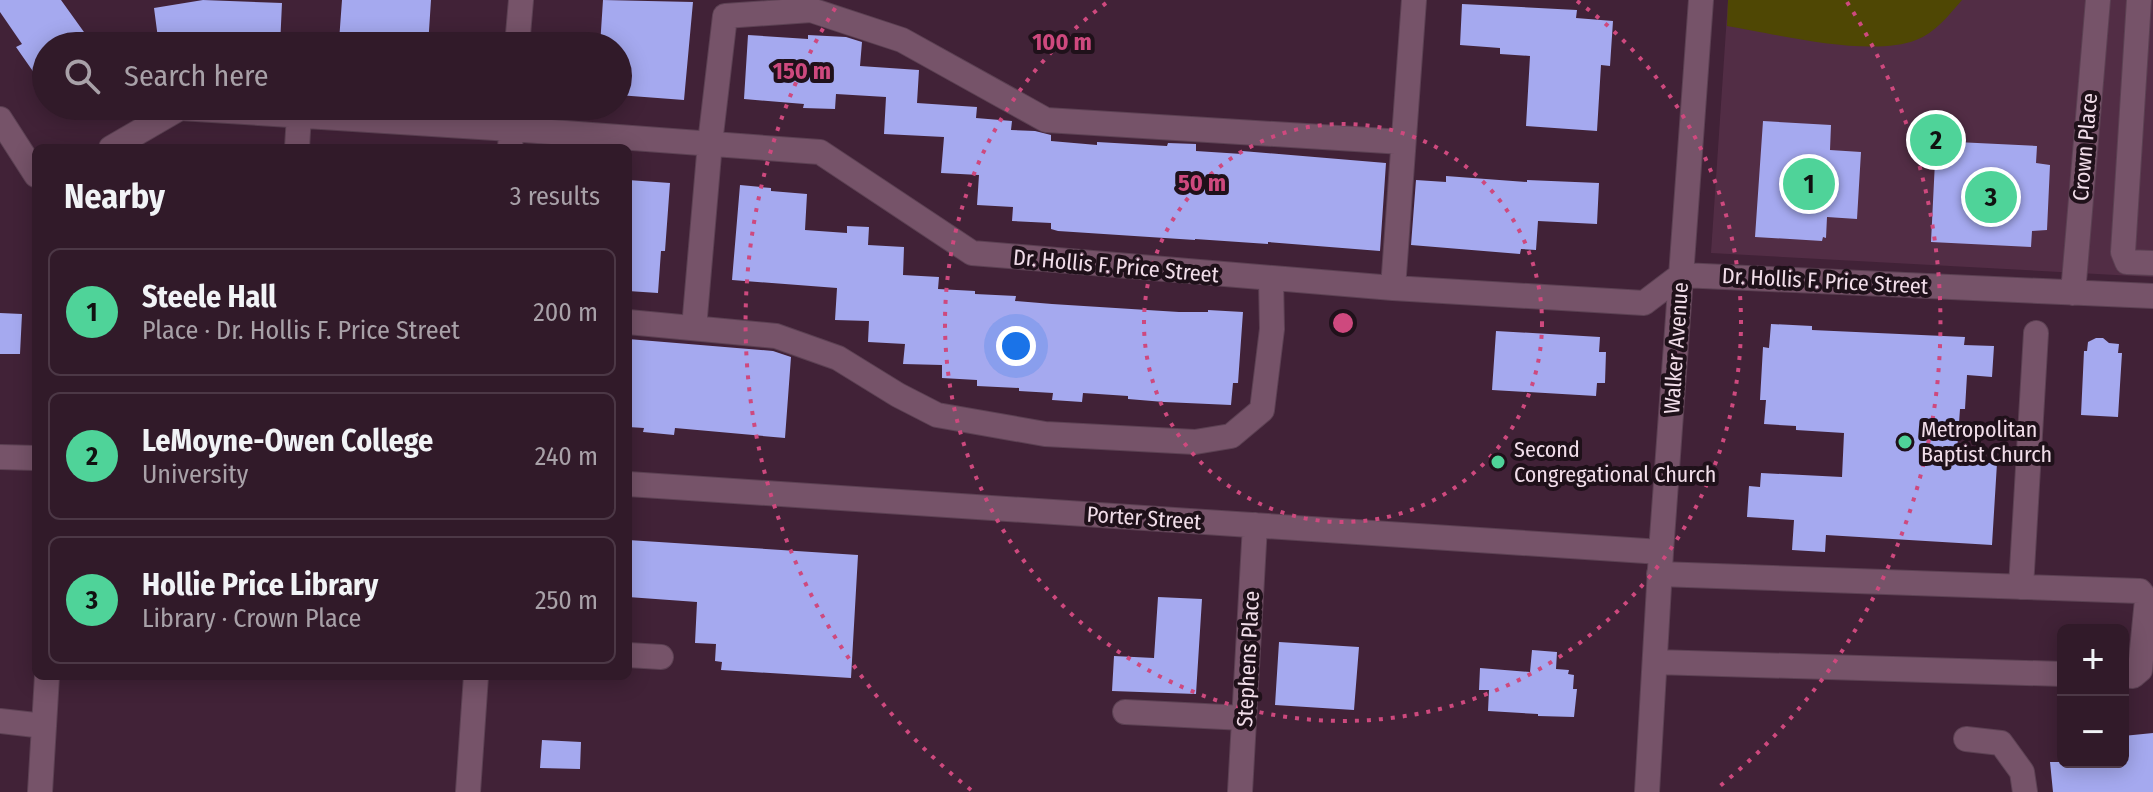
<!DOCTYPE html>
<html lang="en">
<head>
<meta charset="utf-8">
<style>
  :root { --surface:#311a29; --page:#392331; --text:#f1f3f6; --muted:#a8a1a8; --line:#4c3846; --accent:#4fd399 }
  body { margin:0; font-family:"Fira Sans Condensed",sans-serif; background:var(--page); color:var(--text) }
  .controls { position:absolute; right:24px; bottom:24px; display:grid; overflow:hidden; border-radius:12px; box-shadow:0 4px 20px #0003 }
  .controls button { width:72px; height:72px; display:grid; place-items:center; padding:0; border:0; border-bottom:2px solid var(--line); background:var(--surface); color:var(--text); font:40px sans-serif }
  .you { position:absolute; left:1016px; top:346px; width:28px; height:28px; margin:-20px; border:6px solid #fff; border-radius:50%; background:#1a73e8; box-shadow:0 0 0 12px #1a73e833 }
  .badge { display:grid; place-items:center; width:52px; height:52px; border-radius:50%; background:var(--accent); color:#111; font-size:26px; font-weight:700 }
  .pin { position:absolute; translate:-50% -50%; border:4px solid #fff; box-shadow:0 2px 8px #0006 }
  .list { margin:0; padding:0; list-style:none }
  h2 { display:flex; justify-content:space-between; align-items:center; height:104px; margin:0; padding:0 32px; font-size:34px }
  h2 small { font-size:26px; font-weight:400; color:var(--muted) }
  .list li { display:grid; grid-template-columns:52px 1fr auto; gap:24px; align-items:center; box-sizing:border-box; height:128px; margin:0 16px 16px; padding:0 16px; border:2px solid var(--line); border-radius:12px }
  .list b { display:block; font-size:30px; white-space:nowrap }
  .list p { margin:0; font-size:26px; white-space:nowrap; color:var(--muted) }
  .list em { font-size:26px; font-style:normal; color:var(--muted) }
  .icon { flex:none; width:44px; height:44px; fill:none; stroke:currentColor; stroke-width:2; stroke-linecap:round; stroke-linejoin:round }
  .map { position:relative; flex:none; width:2153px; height:792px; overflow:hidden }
  .search { position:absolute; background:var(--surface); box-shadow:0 4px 20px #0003; left:32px; top:32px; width:600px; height:88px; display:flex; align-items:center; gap:20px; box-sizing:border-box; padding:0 28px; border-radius:44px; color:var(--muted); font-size:30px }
  .panel { position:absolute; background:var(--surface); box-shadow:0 4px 20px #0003; left:32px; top:144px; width:600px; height:536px; border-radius:12px }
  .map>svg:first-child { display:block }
  .built { fill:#522d45 }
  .green { fill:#4f4704 }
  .building { fill:#a5a9ef }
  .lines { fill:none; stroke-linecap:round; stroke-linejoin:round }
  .minor-casing { stroke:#5c4153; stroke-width:26 }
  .minor { stroke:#765369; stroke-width:24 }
  .ring { fill:none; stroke:#ce497e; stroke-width:4; stroke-dasharray:4 8 }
  .poi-dot { fill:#4fd399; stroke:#1f111a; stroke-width:3 }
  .labels { text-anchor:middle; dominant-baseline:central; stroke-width:8; stroke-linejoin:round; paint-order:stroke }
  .street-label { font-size:22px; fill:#f1dde9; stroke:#1f111a }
  .poi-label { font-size:22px; fill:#f1dde9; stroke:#1f111a; text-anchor:start }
  .centre { fill:#ce497e; stroke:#1f111a; stroke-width:4 }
  .ring-label { font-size:24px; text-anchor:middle; font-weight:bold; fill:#ce497e; stroke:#1f111a; stroke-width:8; stroke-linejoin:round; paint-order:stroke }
</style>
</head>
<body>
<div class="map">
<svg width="2153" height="792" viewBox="0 0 2153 792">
  <rect width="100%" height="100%" fill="#412237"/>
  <path class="built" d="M1728,0H2153V277L1711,253Z"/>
  <path class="green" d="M1728,0H1962C1949,15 1935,33 1916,40C1870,58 1776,34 1727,26Z"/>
  <path class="building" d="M0,0H61L94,46H46V90L16,47L22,44L0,12Z
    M203,0L282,3L280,46H159L154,8Z
    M342,0H431L428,46L339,41Z
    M603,0L693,2L684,100L618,95V46H600Z
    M1462,4L1577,10L1576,18L1613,21L1610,66L1601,65L1597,131L1526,126L1530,56L1500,54V48L1460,45Z
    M748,35L808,39V35L846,37L862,42L860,66L919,70L917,103L977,107L976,118L1012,121L1011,130L1035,131L1051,135V141L1097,145V142L1167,146L1168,143L1196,144V151L1242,154V151L1386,163L1380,251L1268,242V244L1195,239V240L1058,231L1051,229V223L1012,221L1013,207L977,205L979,175L941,173L944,137L884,134L886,97L836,94L835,109L803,108L804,104L744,99Z
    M1763,121L1831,125L1830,150L1861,152L1857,219L1827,217L1826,238L1823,237L1822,241L1755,237Z
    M1936,141L2037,146L2036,163L2050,165L2047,230L2032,231L2031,247L1931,242Z
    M1446,176L1527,182V180L1599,183L1597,224L1538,221L1536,250L1521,249L1520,254L1411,245L1416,180L1446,182Z
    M628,180L670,183L665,251H661L658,293L628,291Z
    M740,185L771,188V191L807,194L805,230L847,233V226L869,227L868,245L904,247L903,275L939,277L938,289L975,291V294L1016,296L1015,301L1052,304L1179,312H1208V310L1243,312L1238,383H1233L1231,405L1164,402L1128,399V396L1083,393L1082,402L1052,400L1053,393L1019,391V388L977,386V380L942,378V365L903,364L905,344L868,342L869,321L835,320L837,288L732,280Z
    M0,313L22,314L20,354H0Z
    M1771,324L1812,326V330L1965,337L1964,345L1994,346L1992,377L1967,375L1965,409H1960L1957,451L1984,453L1983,463H1997L1992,545L1826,535L1825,552L1792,550L1794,520L1747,517L1749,486L1760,487L1761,473L1842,477L1844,433L1796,430V426L1764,424L1766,400H1760L1763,347L1769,348Z
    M1496,331L1600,337L1599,352H1606L1605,383H1597L1596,396L1492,390Z
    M2096,338H2103L2109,343L2119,344L2118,353H2122L2118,417L2081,415L2084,351H2087L2088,342Z
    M628,339L773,351L791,357L785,438L675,428L674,435L643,432L644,428L628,427Z
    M628,540L858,555L851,678L721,670L722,662L715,661L716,644L695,643L697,602L628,597Z
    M1158,597L1202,599L1196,694L1112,691L1114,656L1154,658Z
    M1279,642L1359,647L1354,710L1275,705Z
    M1532,650L1557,652L1556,669L1569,670L1568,674L1574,675L1573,689H1577L1574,717L1538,716V714L1488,711L1489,690H1479L1480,668L1530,672Z
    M2153,733V792H2053L2050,762H2123V736Z
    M542,740L581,742L580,769L540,768Z"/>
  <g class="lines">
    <g class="minor-casing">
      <path id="minor" d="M2139,0L2123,252L2127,262L2153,263
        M517,46L521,0
        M0,119L36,175
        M111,148L180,108L511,129L820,152L972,253L1393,288L1644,303L1681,275L2153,296
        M297,148L299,115
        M510,148L513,106
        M1393,288L1414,0
        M2073,293L2098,0
        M628,322L776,336L838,358L898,395L937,415L1045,434L1195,442L1231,436L1262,410L1272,329L1271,279
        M694,328L710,143L725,16L811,10L902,40L1046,120L1403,142
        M0,457L36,458
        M628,484L1661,552
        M1659,574L2140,591L2147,600L2140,670L2133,676L2123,675
        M2021,587L2036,333
        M628,655L661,657
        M1655,662L2063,674
        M1125,712L1244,718
        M0,721L44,726
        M1966,739L2001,743L2022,772L2025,792
        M40,792L47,676
        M468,792L476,676
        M1240,792L1255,525
        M1647,792L1661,552L1701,0"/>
    </g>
    <use href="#minor" class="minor"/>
  </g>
  <g class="ring">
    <circle cx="1343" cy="323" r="199"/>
    <path d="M1577 1A398 398 0 1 1 1109 1"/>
    <path d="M971 790A597 597 0 0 1 839 2M1847 2A597 597 0 0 1 1715 790"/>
  </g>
  <g class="poi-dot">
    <circle cx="1905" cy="442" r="8"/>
    <circle cx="1498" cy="462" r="8"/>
  </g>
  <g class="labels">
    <g class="street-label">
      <text transform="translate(2085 147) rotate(-85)">Crown Place</text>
      <text transform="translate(1116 266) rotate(5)">Dr. Hollis F. Price Street</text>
      <text transform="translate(1825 281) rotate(3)">Dr. Hollis F. Price Street</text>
      <text transform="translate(1676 348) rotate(-86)">Walker Avenue</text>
      <text transform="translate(1144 518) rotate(4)">Porter Street</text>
      <text transform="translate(1248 659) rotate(-87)">Stephens Place</text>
    </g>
    <g class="poi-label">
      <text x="1921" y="429">Metropolitan<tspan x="1921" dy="25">Baptist Church</tspan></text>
      <text x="1514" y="449">Second<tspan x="1514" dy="25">Congregational Church</tspan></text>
    </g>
  </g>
  <circle cx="1343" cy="323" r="12" class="centre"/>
  <g class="ring-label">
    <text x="1062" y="50">100 m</text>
    <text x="802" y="79">150 m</text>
    <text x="1202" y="191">50 m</text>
  </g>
</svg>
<div class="controls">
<button>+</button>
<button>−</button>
</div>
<div class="you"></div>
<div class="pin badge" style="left:1809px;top:184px">1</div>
<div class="pin badge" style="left:1936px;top:140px">2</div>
<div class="pin badge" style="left:1991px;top:197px">3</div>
<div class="search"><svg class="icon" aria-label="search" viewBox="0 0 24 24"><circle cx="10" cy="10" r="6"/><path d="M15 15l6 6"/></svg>Search here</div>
<section class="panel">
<h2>Nearby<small>3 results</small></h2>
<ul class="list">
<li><span class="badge">1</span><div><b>Steele Hall</b><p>Place · Dr. Hollis F. Price Street</p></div><em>200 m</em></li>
<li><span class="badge">2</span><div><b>LeMoyne-Owen College</b><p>University</p></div><em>240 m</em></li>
<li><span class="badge">3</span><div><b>Hollie Price Library</b><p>Library · Crown Place</p></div><em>250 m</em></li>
</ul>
</section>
</div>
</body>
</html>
